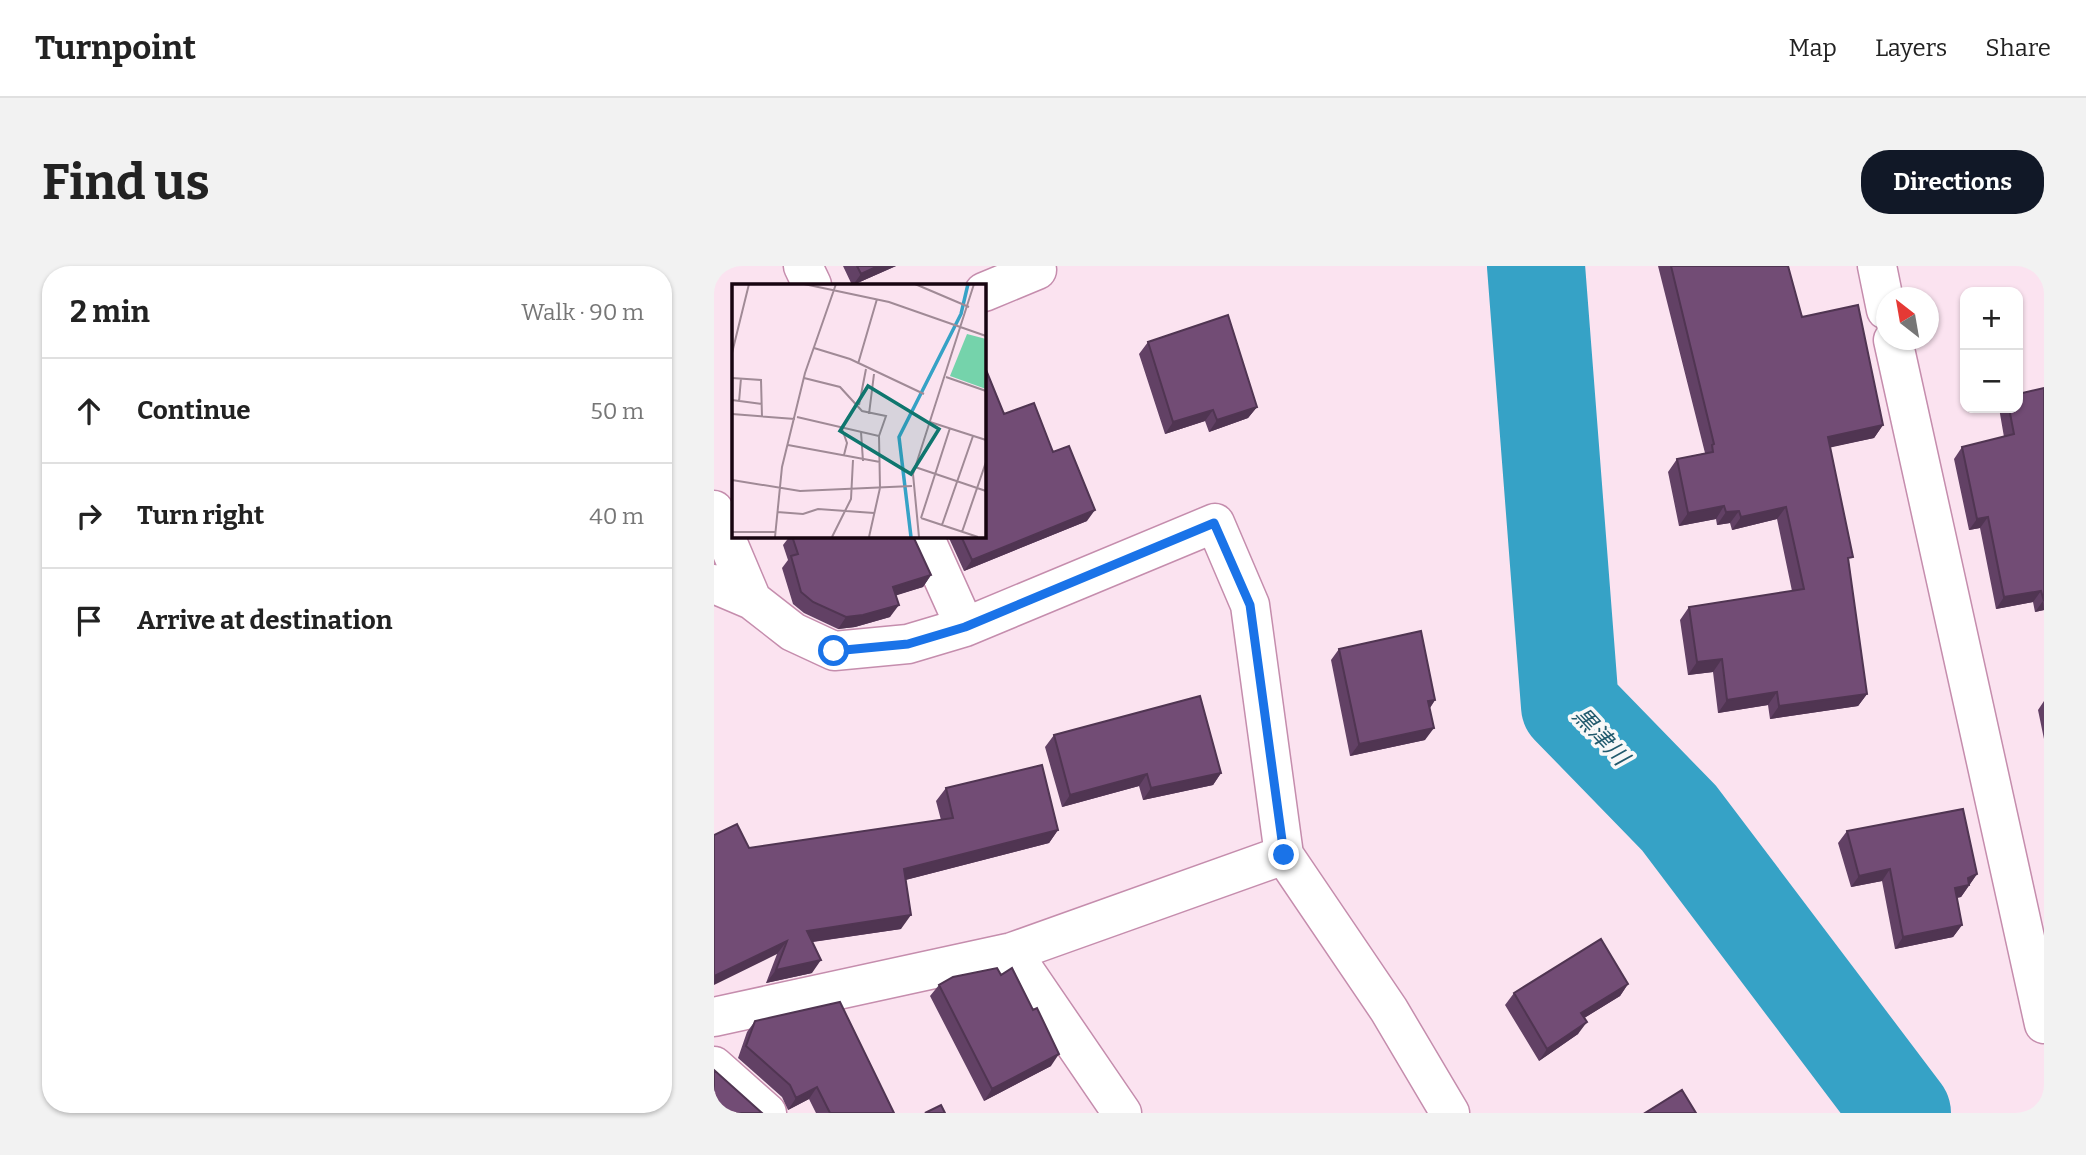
<!DOCTYPE html>
<html lang="en">
<head>
<meta charset="utf-8">
<style>
  :root { --surface:#fff; --page:#f2f2f2; --text:#222; --muted:#767676; --line:#e0e0e0; --accent:#111827 }
  body { margin:0; font-family:Bitter,"Noto Sans JP",serif; background:var(--page); color:var(--text) }
  .controls { position:absolute; right:21px; top:21px; display:grid; overflow:hidden; border-radius:14px; box-shadow:0 2px 5px #0004 }
  .controls button { width:63px; height:63px; display:grid; place-items:center; padding:0; border:0; border-bottom:2px solid var(--line); background:var(--surface); color:var(--text); font:35px sans-serif }
  .compass { position:absolute; left:1162px; top:21px; width:63px; height:63px; border-radius:50%; background:var(--surface); box-shadow:0 2px 5px #0004; rotate:329deg }
  .stop { position:absolute; width:21px; height:21px; margin:-16px; border:5px solid #1a73e8; border-radius:50%; background:#fff }
  .stop.end { background:#1a73e8; border-color:#fff; box-shadow:0 2px 7px #0008 }
  .list { margin:0; padding:0; list-style:none }
  h2 { display:flex; justify-content:space-between; align-items:center; height:91px; margin:0; padding:0 28px; font-size:30px }
  h2 small { font-size:23px; font-weight:400; color:var(--muted) }
  .list li { display:grid; grid-template-columns:46px 1fr auto; gap:21px; align-items:center; box-sizing:border-box; height:105px; padding:0 28px; border-top:2px solid var(--line) }
  .list b { display:block; font-size:26px; white-space:nowrap }
  .list em { font-size:23px; font-style:normal; color:var(--muted) }
  .icon { flex:none; width:38px; height:38px; fill:none; stroke:currentColor; stroke-width:2; stroke-linecap:round; stroke-linejoin:round }
  .map { position:relative; flex:none; width:1330px; height:847px; overflow:hidden; border-radius:28px }
  header { display:flex; align-items:center; gap:42px; box-sizing:border-box; height:98px; padding:0 35px; background:var(--surface); border-bottom:2px solid var(--line) }
  header strong { font-size:33px }
  nav { display:flex; gap:38px; margin-inline-start:auto; font-size:24px }
  .intro { display:flex; align-items:center; justify-content:space-between; box-sizing:border-box; height:168px; padding:0 42px }
  h1 { margin:0; font-size:49px }
  .button { padding:18px 32px; border-radius:28px; background:var(--accent); color:#fff; font-size:24px; font-weight:700 }
  main { display:flex; gap:42px; padding:0 42px }
  aside { flex:1; background:var(--surface); border-radius:28px; box-shadow:0 2px 5px #0004 }
  .map>svg:first-child { display:block }
  .lines { fill:none; stroke-linecap:round; stroke-linejoin:round }
  .river { stroke:#36a2c6; stroke-width:98 }
  .minor-casing { stroke:#c58dad; stroke-width:41 }
  .minor { stroke:#fff; stroke-width:38 }
  .wall { fill:#624165 }
  .shaded-wall { fill:#503552 }
  .building { fill:#724c75; stroke:#503552; stroke-width:2 }
  .route { stroke:#1a73e8; stroke-width:9 }
  .labels { text-anchor:middle; dominant-baseline:central; stroke-width:7; stroke-linejoin:round; paint-order:stroke }
  .water-label { font-size:23px; font-style:italic; fill:#215a6d; stroke:#f8f8f8 }
  .inset-river { fill:none; stroke:#36a2c6; stroke-width:3.5 }
  .inset-road { fill:none; stroke:#a08a96; stroke-width:2 }
  .view { fill:#0f766e; fill-opacity:0.15; stroke:#0f766e; stroke-width:3.5 }
  .inset-edge { fill:none; stroke:#170510; stroke-width:3.5 }
</style>
</head>
<body>
<header>
<strong>Turnpoint</strong>
<nav><a>Map</a><a>Layers</a><a>Share</a></nav>
</header>
<div class="intro"><h1>Find us</h1><a class="button">Directions</a></div>
<main>
<aside>
<h2>2 min<small>Walk · 90 m</small></h2>
<ul class="list">
<li><svg class="icon" aria-label="ahead" viewBox="0 0 24 24"><path d="M12 20V5M6 11l6-6 6 6"/></svg><div><b>Continue</b></div><em>50 m</em></li>
<li><svg class="icon" aria-label="right" viewBox="0 0 24 24"><path d="M7 20v-9h11M14 6l5 5-5 5"/></svg><div><b>Turn right</b></div><em>40 m</em></li>
<li><svg class="icon" aria-label="arrive" viewBox="0 0 24 24"><path d="M6 21V4h12l-3 4 3 4H6"/></svg><div><b>Arrive at destination</b></div></li>
</ul>
</aside>
<div class="map">
<svg width="1330" height="847" viewBox="0 0 1330 847">
  <rect width="100%" height="100%" fill="#fbe3f0"/>
  <g class="lines">
    <path class="river" d="M822,0L856,440L965,552L1188,847"/>
    <g class="minor-casing">
      <path id="minor" d="M89,0L98,19
        M1163,0L1172,44
        M270,26L323,4
        M1179,74L1330,758
        M0,244L38,334
        M210,270L251,361
        M0,318L38,334L79,366L120,385L194,378L251,361L501,257L536,339L570,589
        M298,686L408,847
        M0,751L298,686L570,589L675,744L736,847
        M0,800L53,847"/>
    </g>
    <use href="#minor" class="minor"/>
  </g>
  <path class="wall" d="M129,0H182L139,19H138Z
    M944,0H1074L1088,51L1169,159L1160,172L1116,181L1135,297L1153,428L1144,440L1056,453L1054,439L1004,447L999,406L974,409L966,354L975,341L1078,325L1063,253L1018,264L1016,257L1003,259L1002,253L965,260L954,206L963,193L991,187Z
    M434,76L543,141L534,152L495,166L491,155L451,168L425,88Z
    M1330,122V344L1321,346L1319,336L1282,343L1266,262L1255,264L1240,193L1248,181L1290,171L1285,142H1304Z
    M290,148L339,186L373,255L250,305L234,270H270Z
    M76,270H199L217,309L209,321L182,329L176,351L141,361L124,363L90,347L79,338L68,302L74,294L69,279Z
    M625,383L721,434L716,442L711,474L636,490L617,394Z
    M1330,435V473L1324,444Z
    M340,469L507,507L499,519L429,534L425,520L348,541L331,481Z
    M232,522L344,564L335,577L191,614L187,663L99,676L98,707L52,717L63,688L35,582L227,554L222,535Z
    M1133,565L1263,608L1247,631L1242,632L1248,659L1239,671L1181,683L1168,615L1137,621L1124,577Z
    M914,718L906,730L870,752L864,768L825,795L791,739L800,727Z
    M225,719L337,800L270,835L216,730Z
    M41,755L180,847H102L95,833L74,844L68,831L24,792L33,766Z"/>
  <path class="shaded-wall" d="M0,0H10L0,4Z
    M164,0H182L139,19L147,8Z
    M543,141L534,152L495,166L503,154Z
    M499,144L491,155L451,168L459,156Z
    M1169,159L1160,172L1105,184L1114,171Z
    M1010,240L1002,253L965,260L974,247Z
    M1072,241L1063,253L1018,264L1027,251Z
    M381,244L373,255L250,305L258,294Z
    M1025,245L1016,257L1003,259L1012,246Z
    M1274,251L1266,262L1255,264L1263,253Z
    M217,309L209,321L171,333L179,321Z
    M1327,325L1319,336L1282,343L1290,331Z
    M1329,335L1330,344L1321,346Z
    M185,339L176,351L141,361L124,363L132,351Z
    M1008,393L999,406L974,409L983,396Z
    M1063,426L1054,439L1004,447L1013,434Z
    M1153,428L1144,440L1056,453L1065,440Z
    M721,434L713,446L714,435Z
    M720,462L711,474L636,490L645,478Z
    M507,507L499,519L429,534L437,522Z
    M433,508L425,520L348,541L356,529Z
    M344,564L335,577L180,617L190,603Z
    M1176,603L1168,615L1137,621L1145,610Z
    M1263,608L1247,631L1232,634L1241,622L1254,612Z
    M197,649L187,663L83,678L93,665Z
    M1248,659L1239,671L1181,683L1189,671Z
    M73,675L63,688L0,719V710Z
    M107,694L98,707L52,717L62,704Z
    M914,718L906,730L859,759L867,747Z
    M873,756L864,768L825,795L833,783Z
    M345,788L337,800L270,835L278,823Z
    M103,821L95,833L74,844L82,832Z"/>
  <path class="building" d="M143,0H164L147,8Z
    M957,0H1074L1088,51L1144,39L1169,159L1114,171L1139,291L1134,292L1153,428L1065,440L1063,426L1013,434L1008,393L983,396L975,341L1090,323L1072,241L1027,251L1025,245L1012,246L1010,240L974,247L963,193L999,186L998,179L1000,178Z
    M514,49L543,141L503,154L499,144L459,156L434,76Z
    M270,99L290,148L320,137L339,186L355,180L381,244L258,294L247,270H270Z
    M1330,122V335L1327,325L1290,331L1274,251L1263,253L1248,181L1300,168L1295,142H1304V128Z
    M78,270H199L217,309L179,321L185,339L149,349L132,351L99,336L87,326L77,290L84,288Z
    M707,365L721,434L714,435L720,462L645,478L625,383Z
    M486,430L507,507L437,522L433,508L356,529L340,469Z
    M328,499L344,564L190,603L197,649L93,665L107,694L62,704L73,675L0,710V569L23,558L35,582L239,552L232,522Z
    M1249,543L1263,608L1254,612L1255,619L1241,622L1248,659L1189,671L1176,603L1145,610L1133,565Z
    M887,673L914,718L867,747L873,756L833,783L800,727Z
    M283,702L287,709L298,702L319,744L323,742L345,788L278,823L225,719L239,711Z
    M126,736L180,847H116L103,821L82,832L76,819L32,780L41,755Z
    M0,804L48,847H0Z
    M968,824L982,847H931Z
    M227,839L231,847H211Z"/>
  <g class="lines">
    <path class="route" d="M120,385L194,378L251,361L500,257L536,339L570,589"/>
  </g>
  <g class="labels">
    <g class="water-label">
      <text transform="translate(887 470) rotate(47)">黒津川</text>
    </g>
  </g>
  <g transform="translate(18 18)">
    <rect width="254" height="254" fill="#fbe3f0"/>
    <path d="M235,50L254,55V105L218,92Z" fill="#75d3ab"/>
    <path class="inset-river" d="M179,253L167,153L229,30L236,0"/>
    <path class="inset-road" d="M72,0L157,18L254,52M183,0L237,23M82,64L118,75L192,110M0,69L17,0M126,80L145,15M214,93L254,107M0,94L29,96L30,133M72,94L108,103L130,127L154,132L147,152M0,116L30,120M7,118L9,94M127,121L134,85M0,130L63,135M137,130L142,90M65,133L147,152L148,204L137,253M198,138L254,156M109,142L115,159L112,171M129,148L131,177M56,161L148,178M183,183L254,207M0,196L68,207L180,202M45,228L71,230L86,225L142,229M189,234L218,144M189,234L246,253M210,241L241,152M0,248H43M230,248L254,178M43,253L50,183L73,89L104,0M100,253L119,215L121,176M187,253L181,190L242,0"/>
    <path class="view" d="M136,102L207,145L179,190L108,147Z"/>
    <rect width="254" height="254" class="inset-edge"/>
  </g>
</svg>
<div class="controls">
<button>+</button>
<button>−</button>
</div>
<svg class="compass" viewBox="-18 -18 36 36"><path d="M0-13l5 13h-10z" fill="#e53935"/><path d="M0 13l5-13h-10z" fill="#767676"/></svg>
<div class="stop" style="left:120px;top:385px"></div>
<div class="stop end" style="left:570px;top:589px"></div>
</div>
</main>
</body>
</html>
